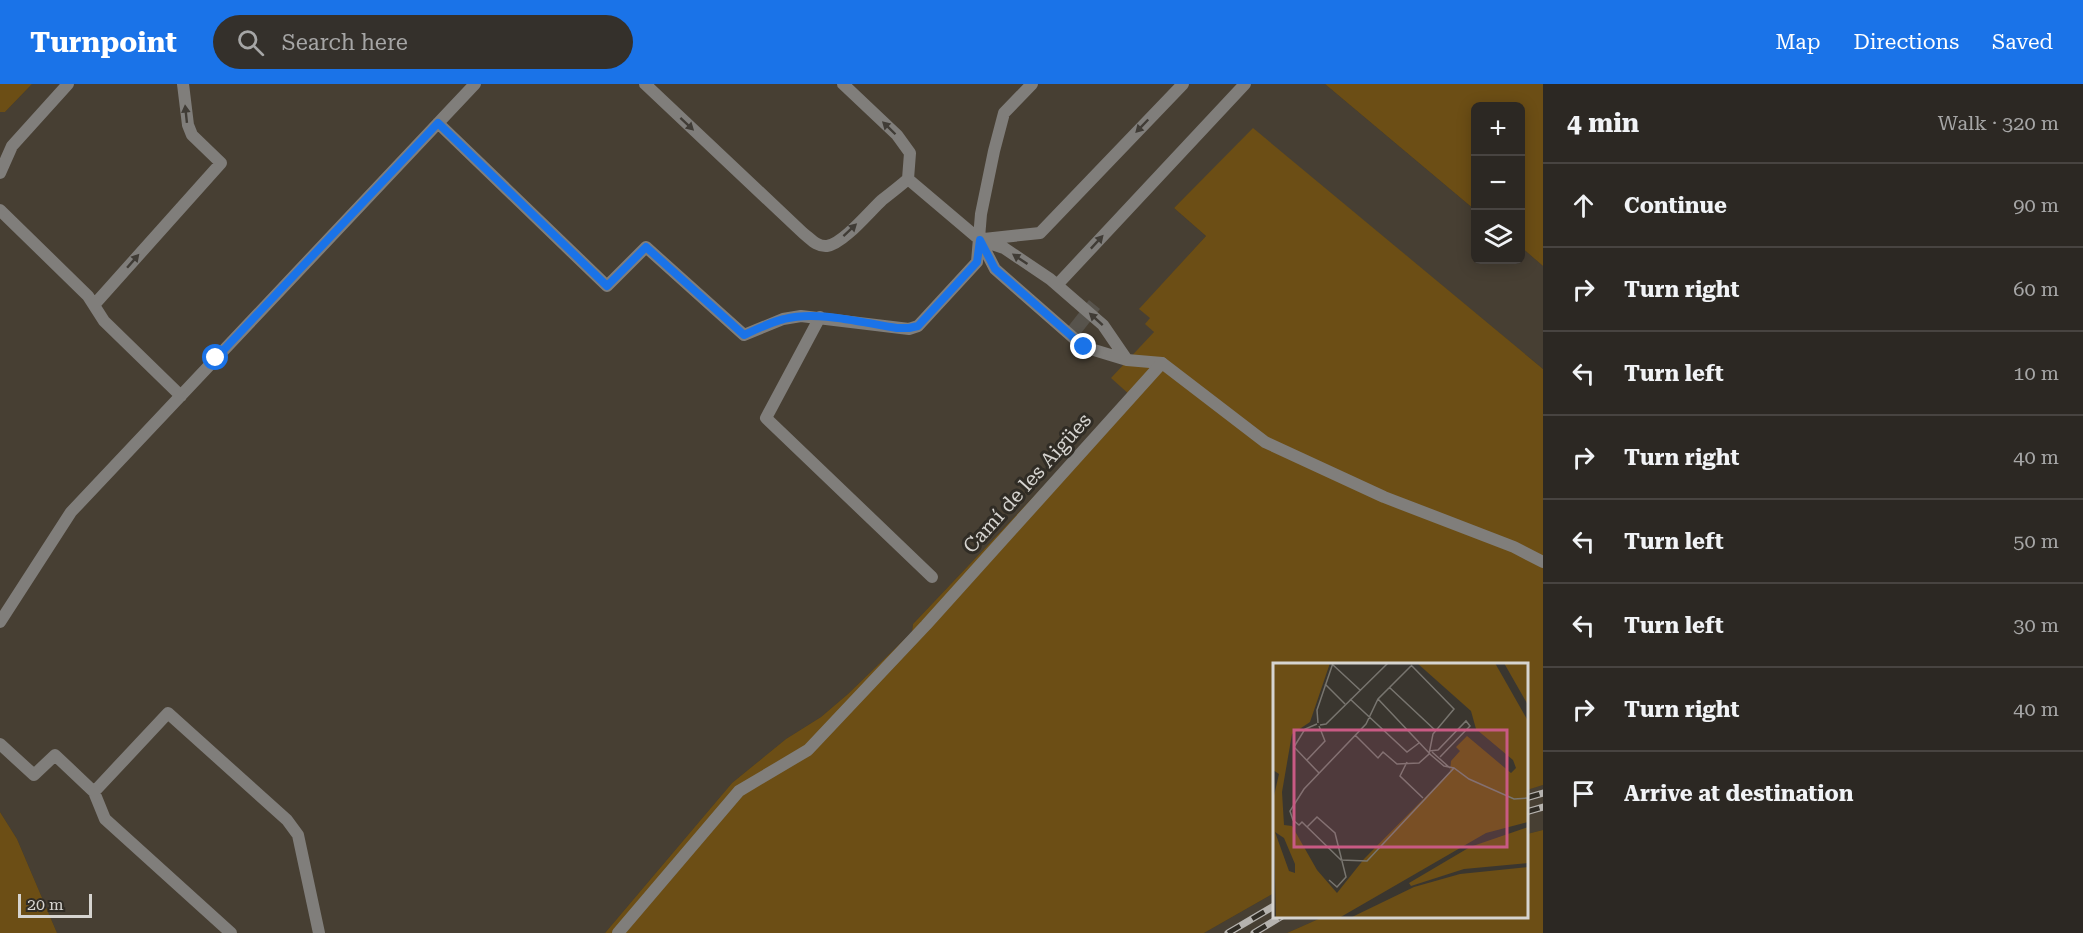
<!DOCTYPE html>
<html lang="en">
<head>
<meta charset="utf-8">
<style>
  :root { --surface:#2c2823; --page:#34302b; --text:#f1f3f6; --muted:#a6a6a6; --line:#484441; --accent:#1a73e8 }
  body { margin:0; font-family:"Roboto Serif",serif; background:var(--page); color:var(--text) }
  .controls { position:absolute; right:18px; top:18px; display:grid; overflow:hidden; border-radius:9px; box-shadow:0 3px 15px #0003 }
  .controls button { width:54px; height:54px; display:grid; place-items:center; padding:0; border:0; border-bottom:2px solid var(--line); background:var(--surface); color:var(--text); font:30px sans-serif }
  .scale { position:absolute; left:18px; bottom:15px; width:74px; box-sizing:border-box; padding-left:6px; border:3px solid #d6d4d0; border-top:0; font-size:16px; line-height:21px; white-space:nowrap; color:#d6d4d0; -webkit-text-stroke:4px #302c25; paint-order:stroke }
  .stop { position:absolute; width:18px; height:18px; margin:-14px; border:4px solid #1a73e8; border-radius:50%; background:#fff }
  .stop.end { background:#1a73e8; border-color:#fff; box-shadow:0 2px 6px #0008 }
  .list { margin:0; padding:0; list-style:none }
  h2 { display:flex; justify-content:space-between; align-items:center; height:78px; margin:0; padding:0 24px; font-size:26px }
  h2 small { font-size:20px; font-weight:400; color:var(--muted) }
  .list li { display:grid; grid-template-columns:39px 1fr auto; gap:18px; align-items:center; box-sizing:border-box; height:84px; padding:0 24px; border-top:2px solid var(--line) }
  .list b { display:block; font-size:22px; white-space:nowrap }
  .list em { font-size:20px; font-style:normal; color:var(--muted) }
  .icon { flex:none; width:33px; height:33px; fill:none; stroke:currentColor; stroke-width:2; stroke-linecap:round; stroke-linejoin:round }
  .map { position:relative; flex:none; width:1543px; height:849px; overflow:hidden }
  header { display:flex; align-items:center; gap:36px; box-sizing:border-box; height:84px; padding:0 30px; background:var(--accent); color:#fff }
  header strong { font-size:28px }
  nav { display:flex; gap:33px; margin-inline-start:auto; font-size:21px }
  .search { width:420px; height:54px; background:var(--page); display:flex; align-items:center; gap:15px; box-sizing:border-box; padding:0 21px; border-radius:33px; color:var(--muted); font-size:22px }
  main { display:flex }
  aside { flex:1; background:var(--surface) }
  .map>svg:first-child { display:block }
  .built { fill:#473f33 }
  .green { fill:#6c4e15 }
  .building { fill:#57534c }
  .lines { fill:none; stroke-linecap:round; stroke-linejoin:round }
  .lane { stroke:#807e7b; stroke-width:12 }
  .street { stroke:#807e7b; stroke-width:12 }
  .rail-casing { stroke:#b5b2ae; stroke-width:7 }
  .rail { stroke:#302c25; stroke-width:4.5; stroke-dasharray:14; stroke-linecap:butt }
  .oneway { fill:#403c36 }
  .route { stroke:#1a73e8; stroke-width:8 }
  .labels { text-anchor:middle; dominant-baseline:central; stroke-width:6; stroke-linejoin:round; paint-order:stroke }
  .street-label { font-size:20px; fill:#d6d4d0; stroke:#302c25 }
  .inset-road { fill:none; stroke:#78756f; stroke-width:1.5 }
  .view { fill:#c95a84; fill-opacity:0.15; stroke:#c95a84; stroke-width:3 }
  .inset-edge { fill:none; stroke:#d6d4d0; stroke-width:3 }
</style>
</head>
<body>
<header>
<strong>Turnpoint</strong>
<div class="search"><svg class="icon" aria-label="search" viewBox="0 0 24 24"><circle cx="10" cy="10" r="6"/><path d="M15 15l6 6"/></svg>Search here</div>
<nav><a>Map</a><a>Directions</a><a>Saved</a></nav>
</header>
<main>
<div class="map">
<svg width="1543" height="849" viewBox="0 0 1543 849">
  <rect width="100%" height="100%" fill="#3a362f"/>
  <path class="built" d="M32,0H1325L1475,126L1476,176H1520L1521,163L1543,182V285L1253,45L1174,124L1206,152L1140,225L1151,234L1154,248L1130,311L913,540L912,548L848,610L821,633L786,655L732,699L605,849H57L17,755L0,728V28H5Z
    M1543,701V746L1527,750L1526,706Z
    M1274,809V832L1323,833L1287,849H1204Z"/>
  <path class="green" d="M0,0H32L5,28H0Z
    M1325,0H1543V182L1521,163L1520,22H1476L1475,126Z
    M1253,44L1543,285V701L1527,706L1526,580H1274V809L1204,849H605L732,699L786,655L821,633L848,610L912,548L913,540L1130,311L1111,294L1154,248L1145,240L1150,234L1139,225L1206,152L1174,124Z
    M0,728L17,755L57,849H0Z
    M1543,746V849H1287L1323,833L1526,832L1527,750Z"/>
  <path class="building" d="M1089,216L1100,225L1078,253L1067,244Z"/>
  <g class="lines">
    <path class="lane" d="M645,0L803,149C811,155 817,163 827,162C843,160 870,127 882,116C891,109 900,102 908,95L910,69L897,51L843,0
      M438,39L607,202L646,163L744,251L783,235L801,232L909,245L918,242L977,178L981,130L994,67L1004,29L1032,0
      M0,89L12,62L68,0
      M908,95L980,156L1004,164L1050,195L1103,241L1127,276
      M0,126L88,212L104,237L181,312
      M984,155L1040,149L1183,0
      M980,156L995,185L1084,263L1127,276L1162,279
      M1057,201L1245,0
      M94,221L221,79L192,51L188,41L183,0
      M820,233L766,334L932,493
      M0,538L71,428L475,0
      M0,660L34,691L55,671L94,708L105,735L231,849
      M94,708L168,629L287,736L298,751L319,849"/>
    <path class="street" d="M618,849L739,707L808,666L926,541L1162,279L1265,358L1384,413L1514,463L1543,478"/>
    <g class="rail-casing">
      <path id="rail" d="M1526,714L1543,709
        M1526,728L1543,723
        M1228,849L1274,822
        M1254,849L1282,832"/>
    </g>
    <use href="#rail" class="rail"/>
  </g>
  <defs><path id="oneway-solid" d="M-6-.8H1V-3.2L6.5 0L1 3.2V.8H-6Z" transform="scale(1.5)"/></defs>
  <g class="oneway">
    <use href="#oneway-solid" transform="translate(186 30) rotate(-96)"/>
    <use href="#oneway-solid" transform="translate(687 40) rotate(43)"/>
    <use href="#oneway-solid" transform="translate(1142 42) rotate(134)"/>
    <use href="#oneway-solid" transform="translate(889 44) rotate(-136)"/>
    <use href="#oneway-solid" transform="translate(850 146) rotate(-43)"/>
    <use href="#oneway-solid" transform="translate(1097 158) rotate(-47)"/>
    <use href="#oneway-solid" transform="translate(1020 175) rotate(-146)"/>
    <use href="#oneway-solid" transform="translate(133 177) rotate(-49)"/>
    <use href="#oneway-solid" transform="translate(1096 235) rotate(-138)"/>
  </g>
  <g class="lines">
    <path class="route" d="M216,274L438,39L607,202L646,163L744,251C757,245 771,238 784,235C818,226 863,239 897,244H909L918,242L977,178L980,156L995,185L1084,263"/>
  </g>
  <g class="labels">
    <g class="street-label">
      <text transform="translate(1027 399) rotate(-48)">Camí de les Aigües</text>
    </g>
  </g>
  <g transform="translate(1273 579)">
    <rect width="255" height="255" fill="#3a362f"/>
    <path d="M0,0H57L37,59L19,71L9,129L11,162L19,163L44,207L64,230L91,196L177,109L178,98L187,88L183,84L194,73L238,110L243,105L240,97L203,66L198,48L144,0H222L255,58V159L213,170L66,255H3L0,137L6,111L0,107ZM2,169L11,175L22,201V210L16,208ZM231,0H252L255,4V42ZM255,164V200L191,206L138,223L136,220L197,184ZM255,204V255H77L141,224L187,211Z" fill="#6c4e15" fill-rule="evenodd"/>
    <path class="inset-road" d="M59,1L87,27M139,2L105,36L93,61L31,126L17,148L20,157L26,162L29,159L68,197L94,198L181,105L196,116L241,136L255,135M52,21L72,41M116,24L163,68M77,36L134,89L146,80M105,36L158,92L171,103L181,105M45,60L44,47L60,0M44,61L32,66L21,84L46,110M47,62L53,61L115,0M82,72L105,95L110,89L124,101L146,100L156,91L160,71L181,46L138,2M156,88L165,87L193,58L197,63L167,94M159,89L177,105M34,97L52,78L46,63M134,99L127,113L150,135M34,164L44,154L62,170L73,214L64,224L56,217"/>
    <path class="view" d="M21,67H234V184H21Z"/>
    <rect width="255" height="255" class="inset-edge"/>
  </g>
</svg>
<div class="controls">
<button>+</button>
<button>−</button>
<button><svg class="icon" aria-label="layers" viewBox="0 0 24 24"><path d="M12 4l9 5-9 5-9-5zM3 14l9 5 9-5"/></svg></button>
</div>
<div class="scale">20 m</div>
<div class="stop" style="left:216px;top:274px"></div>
<div class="stop end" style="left:1084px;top:263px"></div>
</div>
<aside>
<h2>4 min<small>Walk · 320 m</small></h2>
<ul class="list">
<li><svg class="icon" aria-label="ahead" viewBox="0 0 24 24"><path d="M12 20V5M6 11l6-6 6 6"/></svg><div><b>Continue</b></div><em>90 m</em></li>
<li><svg class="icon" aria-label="right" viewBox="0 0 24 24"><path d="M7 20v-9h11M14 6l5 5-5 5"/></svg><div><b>Turn right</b></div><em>60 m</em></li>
<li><svg class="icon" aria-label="left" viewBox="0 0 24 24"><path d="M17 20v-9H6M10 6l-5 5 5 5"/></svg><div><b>Turn left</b></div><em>10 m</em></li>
<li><svg class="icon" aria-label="right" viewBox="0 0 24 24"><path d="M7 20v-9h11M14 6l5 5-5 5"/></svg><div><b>Turn right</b></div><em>40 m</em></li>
<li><svg class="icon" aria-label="left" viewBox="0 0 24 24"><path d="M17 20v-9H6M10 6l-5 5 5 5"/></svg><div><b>Turn left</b></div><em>50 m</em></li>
<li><svg class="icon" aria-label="left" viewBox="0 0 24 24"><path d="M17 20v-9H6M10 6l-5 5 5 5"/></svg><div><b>Turn left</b></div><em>30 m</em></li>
<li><svg class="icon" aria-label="right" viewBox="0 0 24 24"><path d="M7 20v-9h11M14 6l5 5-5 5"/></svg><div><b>Turn right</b></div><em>40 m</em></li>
<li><svg class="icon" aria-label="arrive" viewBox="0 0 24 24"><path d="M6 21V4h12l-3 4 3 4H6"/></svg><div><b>Arrive at destination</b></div></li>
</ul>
</aside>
</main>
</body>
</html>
